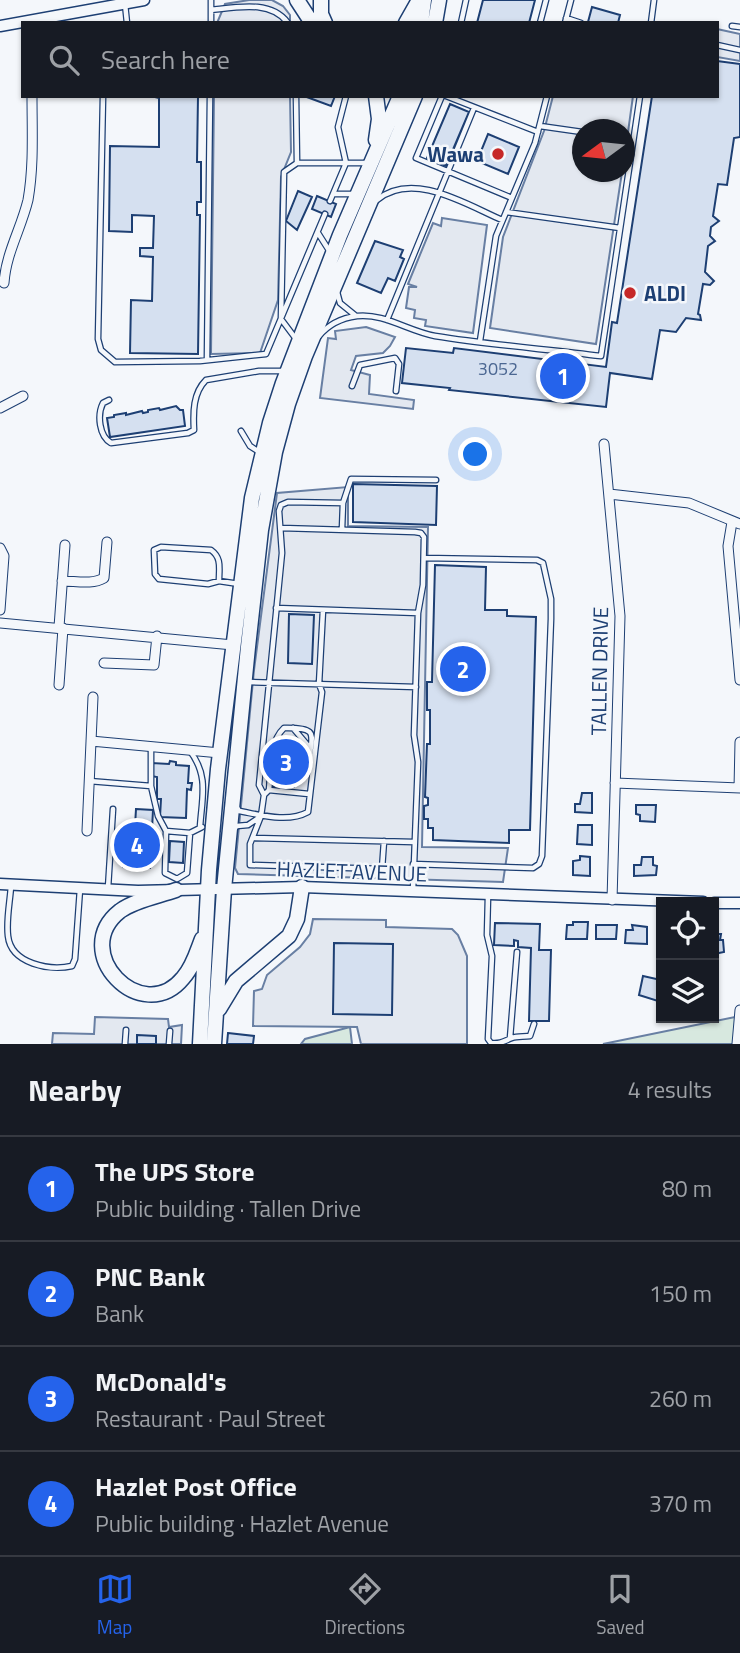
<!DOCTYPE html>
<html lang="en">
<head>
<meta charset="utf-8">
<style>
  :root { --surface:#171b24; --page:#242831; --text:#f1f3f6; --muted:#9ea1a6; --line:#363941; --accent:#2563eb }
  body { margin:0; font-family:"Titillium Web",sans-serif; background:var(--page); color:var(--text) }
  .controls { position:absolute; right:21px; bottom:21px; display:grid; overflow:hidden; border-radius:0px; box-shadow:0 2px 5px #0004 }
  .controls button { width:63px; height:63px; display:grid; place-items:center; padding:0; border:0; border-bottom:2px solid var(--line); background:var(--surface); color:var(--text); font:35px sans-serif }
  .compass { position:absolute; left:572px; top:119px; width:63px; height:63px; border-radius:50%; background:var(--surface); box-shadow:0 2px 5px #0004; rotate:255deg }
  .you { position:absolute; left:476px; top:455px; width:24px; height:24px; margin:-18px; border:5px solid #fff; border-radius:50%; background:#1a73e8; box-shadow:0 0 0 10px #1a73e833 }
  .badge { display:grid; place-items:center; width:46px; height:46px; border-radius:50%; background:var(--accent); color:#fff; font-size:23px; font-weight:700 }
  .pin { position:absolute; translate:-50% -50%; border:4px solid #fff; box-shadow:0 2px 7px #0006 }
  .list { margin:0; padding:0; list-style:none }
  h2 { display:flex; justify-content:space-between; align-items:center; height:91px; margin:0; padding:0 28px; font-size:30px }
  h2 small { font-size:23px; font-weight:400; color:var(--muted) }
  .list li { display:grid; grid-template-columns:46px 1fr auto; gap:21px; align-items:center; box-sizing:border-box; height:105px; padding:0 28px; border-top:2px solid var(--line) }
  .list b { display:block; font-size:26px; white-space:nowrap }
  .list p { margin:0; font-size:23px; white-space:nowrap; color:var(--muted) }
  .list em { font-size:23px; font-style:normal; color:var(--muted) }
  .icon { flex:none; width:38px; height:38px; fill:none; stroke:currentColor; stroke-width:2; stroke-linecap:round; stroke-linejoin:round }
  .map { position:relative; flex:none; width:740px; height:1044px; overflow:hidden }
  .search { position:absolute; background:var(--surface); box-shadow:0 2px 5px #0004; left:21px; right:21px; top:21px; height:77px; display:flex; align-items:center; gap:18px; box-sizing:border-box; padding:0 24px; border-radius:0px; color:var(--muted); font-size:26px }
  .sheet { height:511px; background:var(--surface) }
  nav { display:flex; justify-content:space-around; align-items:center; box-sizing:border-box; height:98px; border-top:2px solid var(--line); background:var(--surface); font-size:19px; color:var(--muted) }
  nav a { display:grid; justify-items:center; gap:4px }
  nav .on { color:var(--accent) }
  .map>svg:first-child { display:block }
  .green { fill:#d7e8df; stroke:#687fa3; stroke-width:2 }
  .parking { fill:#e3e8f0; stroke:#687fa3; stroke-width:2 }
  .building { fill:#d5e0f0; stroke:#1d3f73; stroke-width:2 }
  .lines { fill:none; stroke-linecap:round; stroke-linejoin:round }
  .service-casing { stroke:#1d3f73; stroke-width:7 }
  .minor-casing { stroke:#1d3f73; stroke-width:11 }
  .tertiary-casing { stroke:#1d3f73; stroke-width:13 }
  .trunk-casing { stroke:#1d3f73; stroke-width:17 }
  .service { stroke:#f4f7fb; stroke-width:4.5 }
  .minor { stroke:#f4f7fb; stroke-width:9 }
  .tertiary { stroke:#f4f7fb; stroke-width:10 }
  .trunk { stroke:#f4f7fb; stroke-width:14 }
  .poi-dot { fill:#c62828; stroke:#f4f7fb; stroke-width:2.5 }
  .labels { text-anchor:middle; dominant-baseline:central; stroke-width:5; stroke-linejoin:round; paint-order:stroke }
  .number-label { font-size:18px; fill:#4b6792 }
  .poi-label { font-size:21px; font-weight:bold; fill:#1d3f73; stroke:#f4f7fb; text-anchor:end }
  .street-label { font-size:21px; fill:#1d3f73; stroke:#f4f7fb }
</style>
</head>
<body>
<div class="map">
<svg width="740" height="1044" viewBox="0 0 740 1044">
  <rect width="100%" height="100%" fill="#f4f7fb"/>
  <path class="green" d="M740,1016V1044H603Z
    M350,1027L352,1044H301L305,1039Z"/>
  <path class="parking" d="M249,0H272L283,6L290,15V23H217L225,4Z
    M717,29L740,34V61L717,57Z
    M214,96H290L291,152L281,177L278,300L260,353L211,354Z
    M553,96H633L625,154L624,130H582V172H622L596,344L490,328L503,237L544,131Z
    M442,218L487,225L473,333L425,326L426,320L414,318L415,310L406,308L409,287H417L408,284L433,223L441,226Z
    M366,327L395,337L390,346L383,353L356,356L351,370L370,375L369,394L414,400L413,409L320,398L328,338L336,339L335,331Z
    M348,487V526L428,527L422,847L508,848L503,882L238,874L235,868L254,670L277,493Z
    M313,919L386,920V927L452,929L458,935L467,956V1044H361L357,1027L253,1026L254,991L262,989L267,975L300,947L310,934Z
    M95,1017L168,1019L169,1027L182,1025L181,1044H52L53,1033L94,1034Z"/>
  <path class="building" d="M483,0H535L529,23H477Z
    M592,7L620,15L618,23L588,22Z
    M717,61L740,64V137L734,138L727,185L718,184L713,216L719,221L711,227L710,236L715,241L708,246L705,272L714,281L710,285L703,284L698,314L700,315L701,320L686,318L676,332L660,330L652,379L610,373L606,407L449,390L450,388L402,383L406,348L453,353L454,348L606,367L612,322L617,323L652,96H717Z
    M151,96H198L197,162H201V202H197V215H200L198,354L130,353L131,300L152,301L153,257L140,256V248H153L154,216L132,215V232L109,231L110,146L159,147V98Z
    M304,96H335L331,106Z
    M450,104L469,112L446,166L427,158Z
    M488,134L519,147L508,174L477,161Z
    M298,191L312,197L297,230L286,221Z
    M317,196L336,204L331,217L312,209Z
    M375,241L403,250L400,257L404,259L395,281L388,278L381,293L357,283Z
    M176,406L180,410H183L185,426L110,437L107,418L114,417V415L126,413V415L142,411L143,413L148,412V410L159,408L160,410Z
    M353,484L437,486L436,525L353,522Z
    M435,565L486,567L485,610H507V616L536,617L530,830H509V843L433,840V828H428V819H424V806L428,805V798L425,797L427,744H430V710H427V682H432Z
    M289,614L314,615L312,664L288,663Z
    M278,737L298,739L294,787L273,786Z
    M170,761L176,762V765L189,766L188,783H192L191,790L187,789L186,818L160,817L161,799H157V777L151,776L152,763L169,764Z
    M582,793H592V813L575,812V804H580Z
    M636,805H656L655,822L640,821V815L636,814Z
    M136,809L153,810L150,868L123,867L125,825L135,826Z
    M578,825H592V845L577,844Z
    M170,841L184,842L183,863L169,862Z
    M580,856L590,857V876L573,875V861L580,860Z
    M642,857H653V865L657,866L656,875L634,876V865H641Z
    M573,922H588L587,939H566L567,925H573Z
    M495,923L540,924L539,950H551L549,1021H529L531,948L518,947V941L514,940V946L494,945Z
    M596,925H617L616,939H596Z
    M632,925L647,927V944L625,943L626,930H633Z
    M714,928L717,929V934H721L720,940H723L724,952L714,954Z
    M334,943L393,944L392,1015L333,1014Z
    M643,976L661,980V1002L639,995Z
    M228,1033L254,1036L253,1044H227Z
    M137,1035L156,1036V1044H137Z"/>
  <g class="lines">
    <g class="service-casing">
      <path id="service" d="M125,4L127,23
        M211,10C238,7 271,0 288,23
        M566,18L581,23
        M211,23V0
        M461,23L466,0
        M540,23L546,0
        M565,23L571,0
        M651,23L654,0
        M732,26L740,27
        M717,45L740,50
        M103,96L98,339L101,350L115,362L200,361L266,354L325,214
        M442,96L416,158L512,198
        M446,96L538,132
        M540,126L582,132
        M297,163H369
        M333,194H353
        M377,200C413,170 467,205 502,220
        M330,201L346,163L338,127L346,96
        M506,212L620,228
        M318,233L330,252
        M337,292L340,303L356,316
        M387,320L474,108
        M319,336C328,325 342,318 357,316C384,313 408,331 435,336C490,345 546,349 601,356L640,96
        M296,339L281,319L284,172L297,163L296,96
        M480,341L496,236L535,143L547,96
        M207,360L210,96
        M352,386L360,365L395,358L399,364L396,391
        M109,400L103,403C97,415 99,436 111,443L188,433L194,430C193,412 193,393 206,380L259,371H283
        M241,431L250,446L261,453
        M343,503L288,502L281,505L279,511L282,553L259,785L264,795L261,816L250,844V865L382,869L384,841
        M281,528L415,532L421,533L424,537L423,585L418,613L414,735L418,762L413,890
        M342,529L343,503L351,479L436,480
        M219,581C219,568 222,558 211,550L161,547L154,550L155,574L159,579L208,584L219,581L239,584
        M276,608L418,613
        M248,682L416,687
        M293,728L310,748
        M151,748V786
        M190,751C209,776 202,797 200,827
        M89,781L151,786L158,816L166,831L165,873L177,879
        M269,790L309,794
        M264,795L269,790C271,770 269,742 284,728C328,727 305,740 311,769
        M236,806L239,811C261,815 288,823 308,812L322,692L319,684L323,610
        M234,829L237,826L248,825L260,817
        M166,831L190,833L202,827
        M254,838L414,842
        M413,864L533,868L539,864L542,856L551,619V599L543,563L537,560L424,558
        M177,879L187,873L190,833
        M11,886C10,902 6,920 8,936C11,964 50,971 72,966L75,959L80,889
        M108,888L113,809
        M488,896L487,935L492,956L488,1039L491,1043C501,1044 504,1041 512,1038C517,1036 524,1037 530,1036L534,1024
        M510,1038L517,952
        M125,1044L126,1030
        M169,1044L170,1031"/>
    </g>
    <g class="minor-casing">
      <path id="minor" d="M4,283C6,253 21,229 28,200C34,166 32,130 32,96
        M0,408L23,396
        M604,444L620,616L612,900
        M609,494L689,503L740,524
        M732,522L728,546L740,680
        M0,548L4,556L0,610
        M62,581C76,581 92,585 104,578L107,542
        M0,623L233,645
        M59,627L65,545
        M104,663L154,665L157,636
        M59,685L63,628
        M91,741L220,753
        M615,783L740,788
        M739,788L740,742
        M87,831L93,697
        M737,1044L740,1010"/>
    </g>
    <g class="tertiary-casing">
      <path id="tertiary" d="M0,26L144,0
        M0,884L138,891L302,887L703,902
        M714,903H740"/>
    </g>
    <g class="trunk-casing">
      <path id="trunk" d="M297,0L312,23
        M321,0V14L325,23
        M406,23L419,0
        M421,23L424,0
        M435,23L439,0
        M376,96L379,119L376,140
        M176,890C159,896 135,900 120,911C68,952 142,1028 183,978C193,967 197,952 202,939
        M219,1009L236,981L289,936L297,919L302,887
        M200,1044L209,870L218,769L252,498L270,423L283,383L340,235L400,96
        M214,1044L224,889L248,647L261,530L275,452L288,404L305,356L415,96"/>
    </g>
    <use href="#service" class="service"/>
    <use href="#minor" class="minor"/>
    <use href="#tertiary" class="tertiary"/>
    <use href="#trunk" class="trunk"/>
  </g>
  <g class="poi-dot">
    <circle cx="498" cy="154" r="7"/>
    <circle cx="630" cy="293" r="7"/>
  </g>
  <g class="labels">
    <g class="number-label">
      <text x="498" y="368">3052</text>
    </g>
    <g class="poi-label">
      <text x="484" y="154">Wawa</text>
      <text x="644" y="293" text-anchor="start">ALDI</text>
    </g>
    <g class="street-label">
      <text transform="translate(599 671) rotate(-89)">TALLEN DRIVE</text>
      <text transform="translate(352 871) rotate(2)">HAZLET AVENUE</text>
    </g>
  </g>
</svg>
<div class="controls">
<button><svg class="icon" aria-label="locate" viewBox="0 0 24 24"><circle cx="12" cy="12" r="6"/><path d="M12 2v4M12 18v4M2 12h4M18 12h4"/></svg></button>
<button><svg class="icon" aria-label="layers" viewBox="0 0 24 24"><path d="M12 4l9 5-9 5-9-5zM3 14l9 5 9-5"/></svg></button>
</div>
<svg class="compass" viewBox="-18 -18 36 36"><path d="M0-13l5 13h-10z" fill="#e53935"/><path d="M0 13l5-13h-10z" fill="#9ea1a6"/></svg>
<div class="you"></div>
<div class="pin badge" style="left:563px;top:376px">1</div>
<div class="pin badge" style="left:463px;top:669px">2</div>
<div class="pin badge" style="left:286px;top:762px">3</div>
<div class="pin badge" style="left:137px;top:845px">4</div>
<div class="search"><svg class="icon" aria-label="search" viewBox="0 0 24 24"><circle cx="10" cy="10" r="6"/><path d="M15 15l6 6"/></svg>Search here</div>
</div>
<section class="sheet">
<h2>Nearby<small>4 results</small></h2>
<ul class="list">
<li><span class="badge">1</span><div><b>The UPS Store</b><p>Public building · Tallen Drive</p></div><em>80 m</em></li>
<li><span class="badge">2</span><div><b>PNC Bank</b><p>Bank</p></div><em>150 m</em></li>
<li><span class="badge">3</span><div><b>McDonald's</b><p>Restaurant · Paul Street</p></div><em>260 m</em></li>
<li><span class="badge">4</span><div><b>Hazlet Post Office</b><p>Public building · Hazlet Avenue</p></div><em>370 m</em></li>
</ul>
</section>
<nav>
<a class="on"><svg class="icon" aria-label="map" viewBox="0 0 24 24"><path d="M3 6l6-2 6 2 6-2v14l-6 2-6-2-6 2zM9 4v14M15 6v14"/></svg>Map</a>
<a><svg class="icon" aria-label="directions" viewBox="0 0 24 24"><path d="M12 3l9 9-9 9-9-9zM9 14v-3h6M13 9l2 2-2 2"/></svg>Directions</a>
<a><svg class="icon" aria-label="saved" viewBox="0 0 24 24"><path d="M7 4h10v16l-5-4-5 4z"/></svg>Saved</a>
</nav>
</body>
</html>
